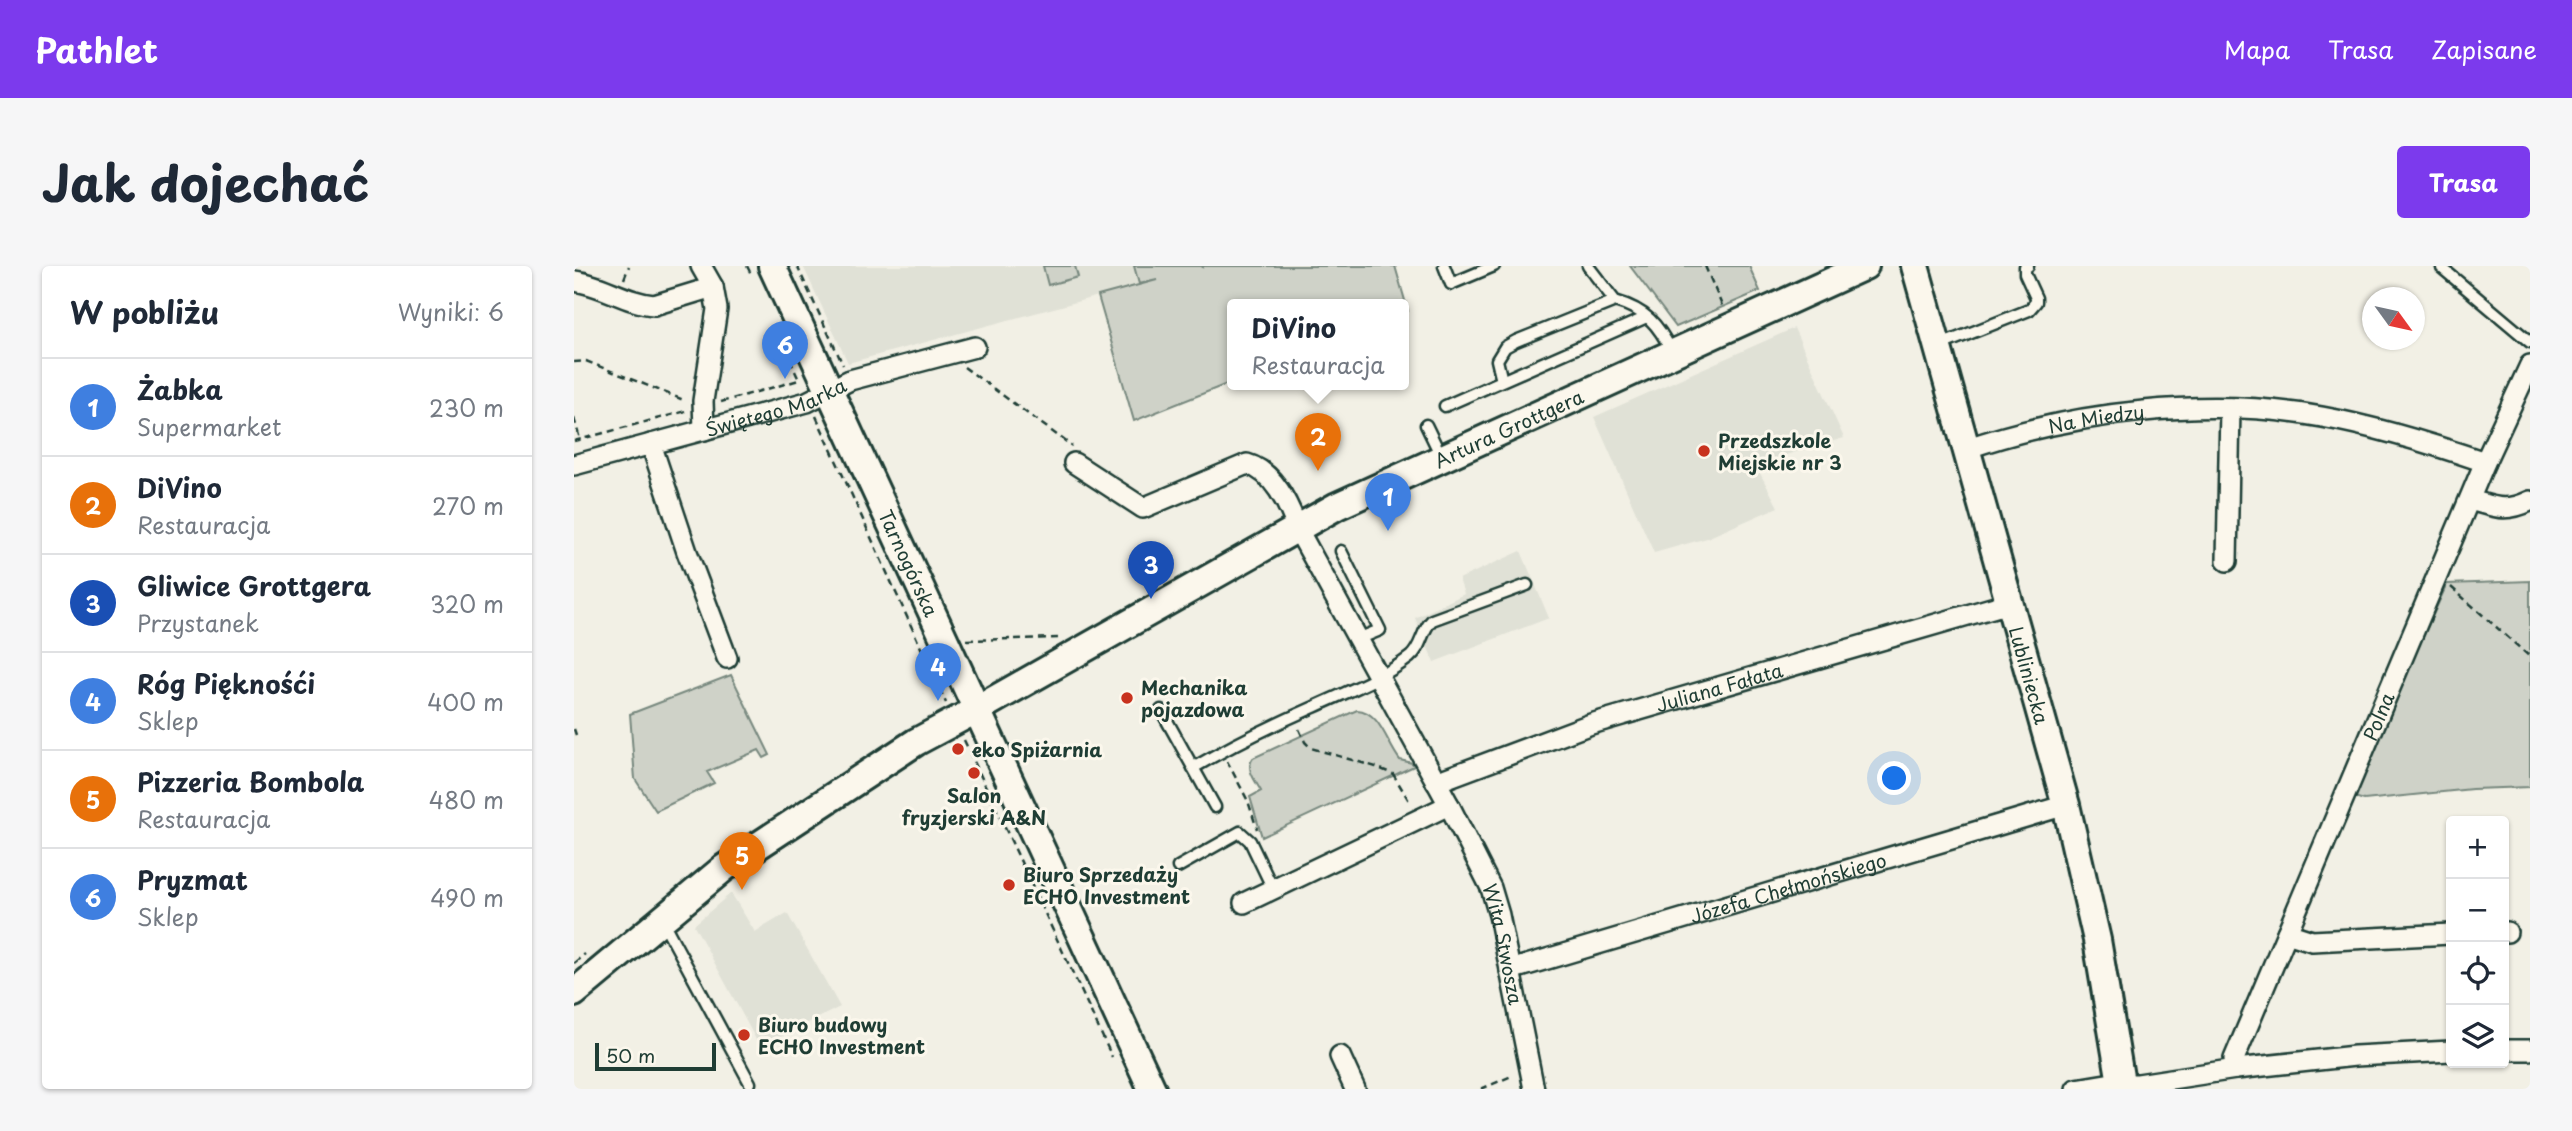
<!DOCTYPE html>
<html lang="pl">
<head>
<meta charset="utf-8">
<style>
  :root { --surface:#fff; --page:#f6f6f7; --text:#1f2937; --muted:#747a83; --line:#e0e1e3; --accent:#7c3aed }
  body { margin:0; font-family:"Playpen Sans",sans-serif; background:var(--page); color:var(--text) }
  .controls { position:absolute; right:21px; bottom:21px; display:grid; overflow:hidden; border-radius:7px; box-shadow:0 2px 5px #0004 }
  .controls button { width:63px; height:63px; display:grid; place-items:center; padding:0; border:0; border-bottom:2px solid var(--line); background:var(--surface); color:var(--text); font:35px sans-serif }
  .compass { position:absolute; left:1788px; top:21px; width:63px; height:63px; border-radius:50%; background:var(--surface); box-shadow:0 2px 5px #0004; rotate:123deg }
  .scale { position:absolute; left:21px; bottom:18px; width:121px; box-sizing:border-box; padding-left:7px; border:4px solid #1f3d34; border-top:0; font-size:19px; line-height:24px; white-space:nowrap; color:#1f3d34; -webkit-text-stroke:5px #fbf7ec; paint-order:stroke }
  .you { position:absolute; left:1321px; top:513px; width:24px; height:24px; margin:-18px; border:5px solid #fff; border-radius:50%; background:#1a73e8; box-shadow:0 0 0 10px #1a73e833 }
  .badge { display:grid; place-items:center; width:46px; height:46px; border-radius:50%; background:var(--accent); color:#fff; font-size:23px; font-weight:700 }
  .pin { position:absolute; translate:-50% -58px; filter:drop-shadow(0 2px 4px #0008) }
  .pin::after { content:''; position:absolute; top:37px; width:24px; height:21px; background:inherit; clip-path:polygon(0 0,100% 0,50% 100%) }
  .popup { position:absolute; left:653px; top:33px; width:182px; height:91px; box-sizing:border-box; display:grid; place-content:center; border-radius:7px; background:var(--surface); filter:drop-shadow(0 2px 5px #0005); font-size:23px; white-space:nowrap; color:var(--muted) }
  .popup b { font-size:26px; color:var(--text) }
  .popup::after { content:''; position:absolute; left:50%; top:100%; margin-left:-14px; border:14px solid transparent; border-top-color:var(--surface) }
  .list { margin:0; padding:0; list-style:none }
  h2 { display:flex; justify-content:space-between; align-items:center; height:91px; margin:0; padding:0 28px; font-size:30px }
  h2 small { font-size:23px; font-weight:400; color:var(--muted) }
  .list li { display:grid; grid-template-columns:46px 1fr auto; gap:21px; align-items:center; box-sizing:border-box; height:98px; padding:0 28px; border-top:2px solid var(--line) }
  .list b { display:block; font-size:26px; white-space:nowrap }
  .list p { margin:0; font-size:23px; white-space:nowrap; color:var(--muted) }
  .list em { font-size:23px; font-style:normal; color:var(--muted) }
  .icon { flex:none; width:38px; height:38px; fill:none; stroke:currentColor; stroke-width:2; stroke-linecap:round; stroke-linejoin:round }
  .map { position:relative; flex:none; width:1956px; height:823px; overflow:hidden; border-radius:7px }
  header { display:flex; align-items:center; gap:42px; box-sizing:border-box; height:98px; padding:0 35px; background:var(--accent); color:#fff }
  header strong { font-size:33px }
  nav { display:flex; gap:38px; margin-inline-start:auto; font-size:24px }
  .intro { display:flex; align-items:center; justify-content:space-between; box-sizing:border-box; height:168px; padding:0 42px }
  h1 { margin:0; font-size:49px }
  .button { padding:18px 32px; border-radius:7px; background:var(--accent); color:#fff; font-size:24px; font-weight:700 }
  main { display:flex; gap:42px; padding:0 42px }
  aside { flex:1; background:var(--surface); border-radius:7px; box-shadow:0 2px 5px #0004 }
  .map>svg:first-child { display:block }
  .built { fill:#e0e1d6 }
  .green { fill:#cfd2c8; stroke:#77887e; stroke-width:2 }
  .lines { fill:none; stroke-linecap:round; stroke-linejoin:round }
  .lane-casing { stroke:#1f3d34; stroke-width:15 }
  .street-casing { stroke:#1f3d34; stroke-width:24 }
  .secondary-casing { stroke:#1f3d34; stroke-width:32 }
  .path { stroke:#1f3d34; stroke-width:2.5; stroke-dasharray:7 5; stroke-linecap:butt }
  .lane { stroke:#fbf7ec; stroke-width:10 }
  .street { stroke:#fbf7ec; stroke-width:19 }
  .secondary { stroke:#fbf7ec; stroke-width:26 }
  .poi-dot { fill:#c8321e; stroke:#fbf7ec; stroke-width:2.5 }
  .labels { text-anchor:middle; dominant-baseline:central; stroke-width:6; stroke-linejoin:round; paint-order:stroke }
  .street-label { font-size:19px; fill:#1f3d34; stroke:#fbf7ec }
  .poi-label { font-size:19px; font-weight:bold; fill:#1f3d34; stroke:#fbf7ec; text-anchor:start }
</style>
</head>
<body>
<header>
<strong>Pathlet</strong>
<nav><a>Mapa</a><a>Trasa</a><a>Zapisane</a></nav>
</header>
<div class="intro"><h1>Jak dojechać</h1><a class="button">Trasa</a></div>
<main>
<aside>
<h2>W pobliżu<small>Wyniki: 6</small></h2>
<ul class="list">
<li><span class="badge" style="background:#3f7fe0">1</span><div><b>Żabka</b><p>Supermarket</p></div><em>230 m</em></li>
<li><span class="badge" style="background:#e8710a">2</span><div><b>DiVino</b><p>Restauracja</p></div><em>270 m</em></li>
<li><span class="badge" style="background:#1a4fb4">3</span><div><b>Gliwice Grottgera</b><p>Przystanek</p></div><em>320 m</em></li>
<li><span class="badge" style="background:#3f7fe0">4</span><div><b>Róg Pięknośći</b><p>Sklep</p></div><em>400 m</em></li>
<li><span class="badge" style="background:#e8710a">5</span><div><b>Pizzeria Bombola</b><p>Restauracja</p></div><em>480 m</em></li>
<li><span class="badge" style="background:#3f7fe0">6</span><div><b>Pryzmat</b><p>Sklep</p></div><em>490 m</em></li>
</ul>
</aside>
<div class="map">
<svg width="1956" height="823" viewBox="0 0 1956 823">
  <rect width="100%" height="100%" fill="#f2f0e5"/>
  <filter id="ink" filterUnits="userSpaceOnUse"><feTurbulence type="fractalNoise" baseFrequency=".0143" numOctaves="2"/><feDisplacementMap in="SourceGraphic" scale="14" xChannelSelector="R" yChannelSelector="G"/><feConvolveMatrix kernelMatrix="1 2 1 2 8 2 1 2 1" color-interpolation-filters="sRGB"/></filter>
  <g filter="url(#ink)">
    <path class="built" d="M229,0H629V2L274,97Z
      M1220,62L1270,172L1181,198L1204,241L1133,272L1080,287L1020,151Z
      M947,285L975,352L860,396L841,352L890,328L885,313Z
      M157,627L181,666L213,647L266,741L186,781L120,659Z"/>
    <path class="green" d="M469,0H501L504,11L474,19Z
      M560,0H628L629,2V0H821L834,45L830,47V39H658V116L560,155L524,30L583,14L565,18Z
      M1056,0H1175L1186,25L1102,61Z
      M1956,315V521L1898,523L1790,534L1777,530L1873,318Z
      M157,409L196,489L190,492L185,484L133,506L140,517L82,545L61,513L56,448Z
      M783,444C806,445 813,478 826,494L838,497L840,500L688,571L676,531L687,525C681,514 671,503 679,492Z"/>
    <g class="lines">
      <g class="lane-casing">
        <path id="lane" d="M870,0L877,18L920,0
          M1014,0L1041,35
          M1868,2L1956,76
          M1364,80L1455,44L1462,36V32L1451,8V1L1454,0
          M928,115L923,94L931,81L942,75L1041,35C1072,44 1084,58 1098,86
          M871,140L1073,51
          M852,159L867,190
          M767,285L806,364L784,373
          M587,444L641,541
          M619,502C658,479 699,459 740,441C772,426 808,413 836,391C848,381 847,365 858,354L953,319
          M604,601L666,566L676,575L699,623
          M88,654L176,817"/>
      </g>
      <g class="street-casing">
        <g id="street">
          <path d="M0,15C28,18 52,37 80,39L139,21L127,0"/>
          <path d="M130,164L129,135L143,43L139,21"/>
          <path d="M77,178L113,286L153,392"/>
          <path id="s1" d="M1391,183C1499,146 1634,130 1748,151C1804,161 1858,178 1911,196"/>
          <path id="s2" d="M500,197L569,242L673,198C699,205 715,239 723,262L875,539L917,622L925,649L960,823"/>
          <path id="s3" d="M0,199L233,136L276,114L401,81"/>
          <path d="M1896,234C1921,241 1931,247 1956,235"/>
          <path d="M1653,295L1656,142"/>
          <path id="s4" d="M862,516L1017,458L1435,337"/>
          <path d="M670,637L875,539"/>
          <path d="M1930,666H1933"/>
          <path d="M1713,667L1738,675L1877,668"/>
          <path id="s5" d="M936,704L1492,539"/>
          <path d="M1930,784H1956"/>
          <path d="M766,790L781,823"/>
          <path id="s6" d="M1662,803L1660,793L1911,196L1956,99"/>
          <path d="M1502,823L1532,818H1564L1662,803L1781,790L1877,785"/>
        </g>
      </g>
      <g class="secondary-casing">
        <g id="secondary">
          <path id="s7" d="M198,0L578,823"/>
          <path id="s8" d="M1341,0L1492,539L1523,674L1548,823"/>
          <path id="s9" d="M0,727L150,602L342,476L402,444L763,240L1291,0"/>
        </g>
      </g>
      <path class="path" d="M173,0L178,10
        M223,0L269,99
        M1131,0L1149,42
        M50,13L55,0
        M0,96L12,95L112,135
        M390,101L498,180
        M147,136L225,114L204,67
        M242,150L372,437
        M0,152L6,173
        M0,175L112,145
        M1877,321L1956,391
        M393,374L484,372
        M0,463L2,469
        M725,463L731,476L737,482L802,501L819,508L837,538
        M390,474L538,791
        M653,495L674,535L683,563
        M0,697L11,688
        M907,823L940,809"/>
      <use href="#lane" class="lane"/>
      <use href="#street" class="street"/>
      <use href="#secondary" class="secondary"/>
    </g>
  </g>
  <g class="poi-dot">
    <circle cx="1130" cy="185" r="7"/>
    <circle cx="553" cy="432" r="7"/>
    <circle cx="384" cy="483" r="7"/>
    <circle cx="400" cy="507" r="7"/>
    <circle cx="435" cy="619" r="7"/>
    <circle cx="170" cy="769" r="7"/>
  </g>
  <g class="labels">
    <g class="street-label">
      <text stroke="none"><textPath href="#s3" startOffset="210">Świętego Marka</textPath></text>
      <text stroke="none"><textPath href="#s1" startOffset="135">Na Miedzy</textPath></text>
      <text stroke="none"><textPath href="#s9" startOffset="1096">Artura Grottgera</textPath></text>
      <text stroke="none"><textPath href="#s7" startOffset="327">Tarnogórska</textPath></text>
      <text stroke="none"><textPath href="#s8" startOffset="425">Lubliniecka</textPath></text>
      <text stroke="none"><textPath href="#s4" startOffset="299">Juliana Fałata</textPath></text>
      <text stroke="none"><textPath href="#s6" startOffset="382">Polna</textPath></text>
      <text stroke="none"><textPath href="#s5" startOffset="290">Józefa Chełmońskiego</textPath></text>
      <text stroke="none"><textPath href="#s2" startOffset="746">Wita Stwosza</textPath></text>
    </g>
    <g class="poi-label">
      <text x="1144" y="174">Przedszkole<tspan x="1144" dy="22">Miejskie nr 3</tspan></text>
      <text x="567" y="421">Mechanika<tspan x="567" dy="22">pojazdowa</tspan></text>
      <text x="398" y="483">eko Spiżarnia</text>
      <text x="400" y="529" text-anchor="middle">Salon<tspan x="400" dy="22">fryzjerski A&amp;N</tspan></text>
      <text x="449" y="608">Biuro Sprzedaży<tspan x="449" dy="22">ECHO Investment</tspan></text>
      <text x="184" y="758">Biuro budowy<tspan x="184" dy="22">ECHO Investment</tspan></text>
    </g>
  </g>
</svg>
<div class="controls">
<button>+</button>
<button>−</button>
<button><svg class="icon" aria-label="locate" viewBox="0 0 24 24"><circle cx="12" cy="12" r="6"/><path d="M12 2v4M12 18v4M2 12h4M18 12h4"/></svg></button>
<button><svg class="icon" aria-label="layers" viewBox="0 0 24 24"><path d="M12 4l9 5-9 5-9-5zM3 14l9 5 9-5"/></svg></button>
</div>
<svg class="compass" viewBox="-18 -18 36 36"><path d="M0-13l5 13h-10z" fill="#e53935"/><path d="M0 13l5-13h-10z" fill="#747a83"/></svg>
<div class="scale">50 m</div>
<div class="you"></div>
<div class="pin badge" style="left:814px;top:265px;background:#3f7fe0">1</div>
<div class="pin badge" style="left:744px;top:205px;background:#e8710a">2</div>
<div class="popup"><b>DiVino</b>Restauracja</div>
<div class="pin badge" style="left:577px;top:333px;background:#1a4fb4">3</div>
<div class="pin badge" style="left:364px;top:435px;background:#3f7fe0">4</div>
<div class="pin badge" style="left:168px;top:624px;background:#e8710a">5</div>
<div class="pin badge" style="left:211px;top:113px;background:#3f7fe0">6</div>
</div>
</main>
</body>
</html>
